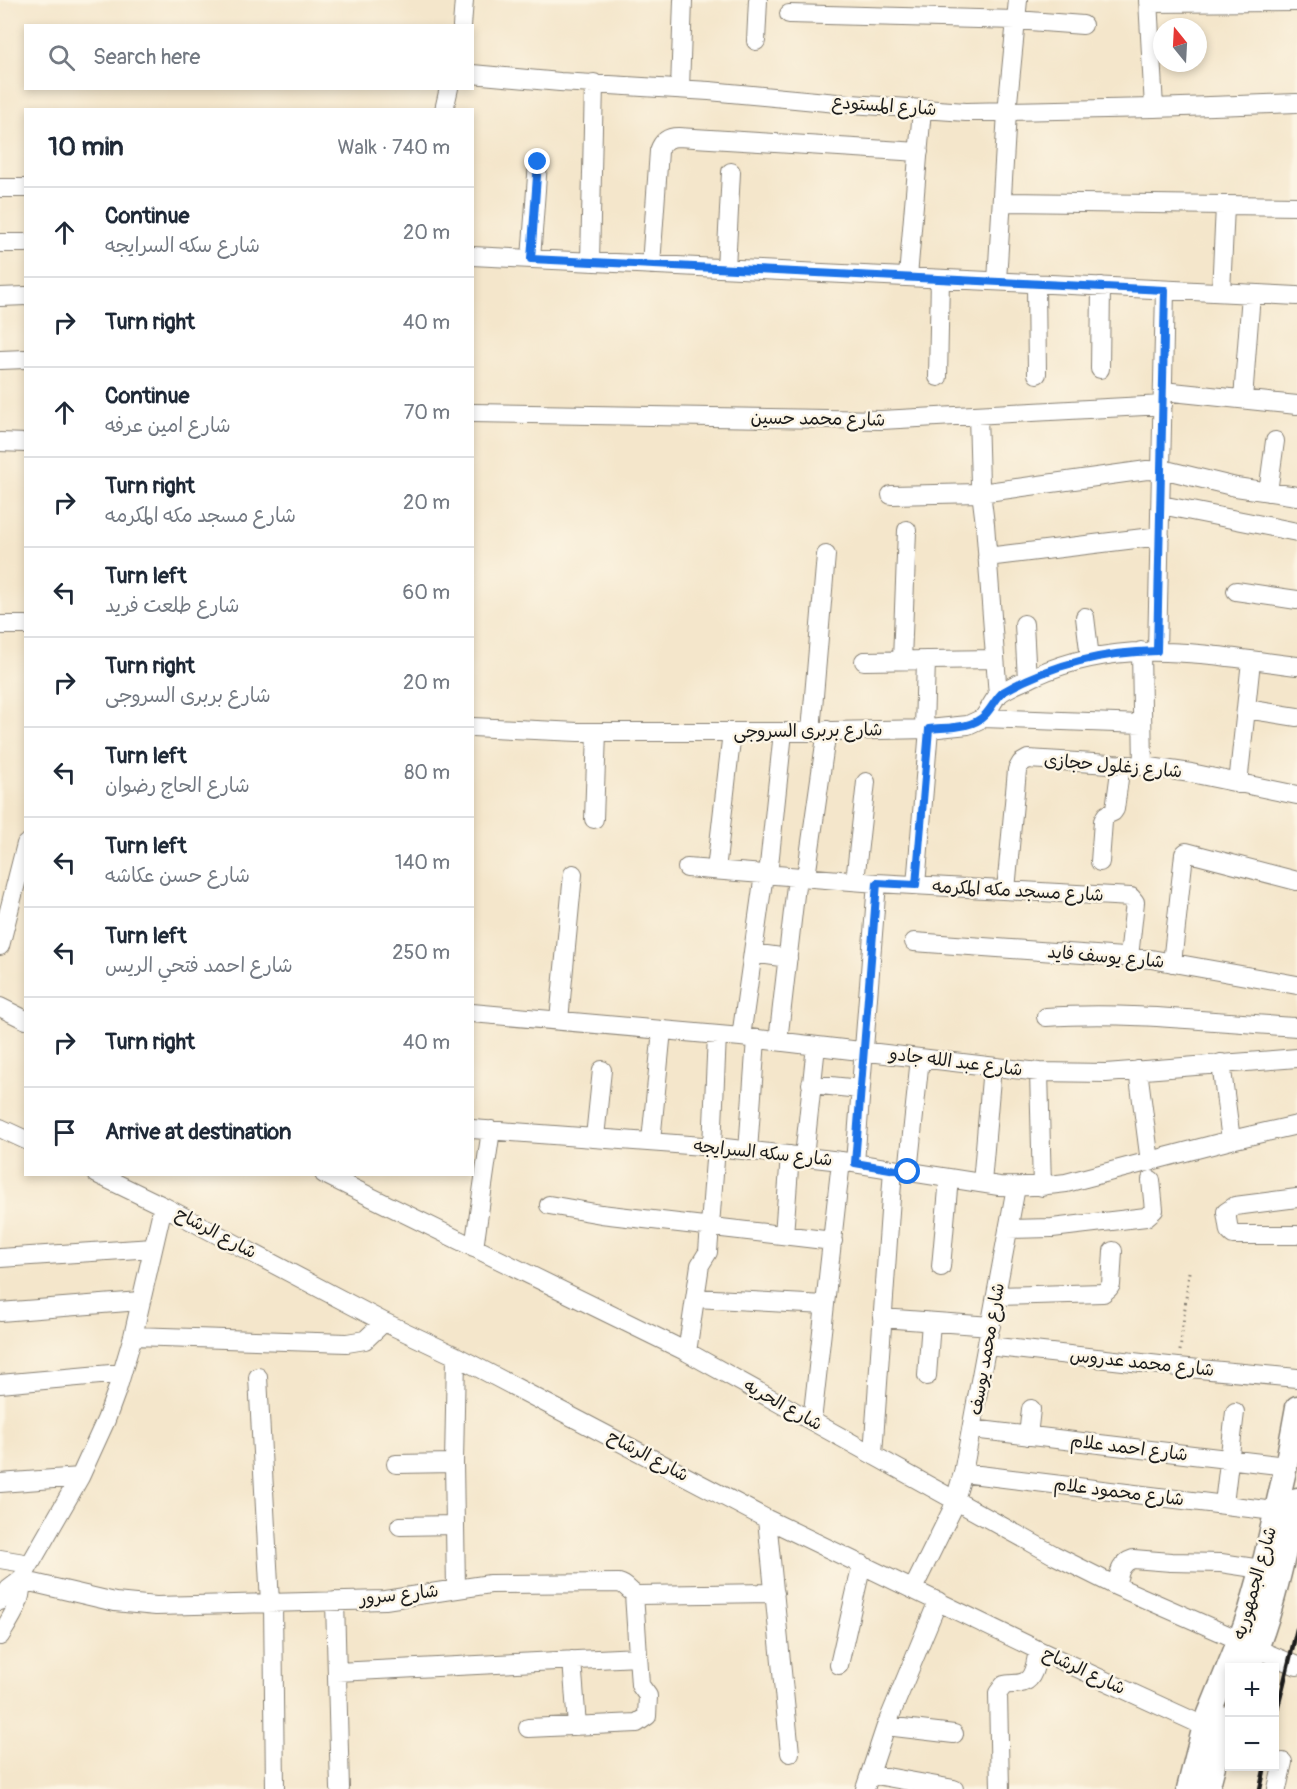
<!DOCTYPE html>
<html lang="en">
<head>
<meta charset="utf-8">
<style>
  :root { --surface:#fff; --page:#f2f2f3; --text:#1f2937; --muted:#747a83; --line:#e0e1e3 }
  body { margin:0; font-family:Pangolin,"Playpen Sans Arabic",sans-serif; background:var(--page); color:var(--text) }
  .controls { position:absolute; right:18px; bottom:18px; display:grid; overflow:hidden; border-radius:0px; box-shadow:0 3px 9px #0003 }
  .controls button { width:54px; height:54px; display:grid; place-items:center; padding:0; border:0; border-bottom:2px solid var(--line); background:var(--surface); color:var(--text); font:30px sans-serif }
  .compass { position:absolute; left:1153px; top:18px; width:54px; height:54px; border-radius:50%; background:var(--surface); box-shadow:0 3px 9px #0003; rotate:342deg }
  .stop { position:absolute; width:18px; height:18px; margin:-14px; border:4px solid #1a73e8; border-radius:50%; background:#fff }
  .stop.end { background:#1a73e8; border-color:#fff; box-shadow:0 2px 6px #0008 }
  .list { margin:0; padding:0; list-style:none }
  h2 { display:flex; justify-content:space-between; align-items:center; height:78px; margin:0; padding:0 24px; font-size:26px }
  h2 small { font-size:20px; font-weight:400; color:var(--muted) }
  .list li { display:grid; grid-template-columns:39px 1fr auto; gap:18px; align-items:center; box-sizing:border-box; height:90px; padding:0 24px; border-top:2px solid var(--line) }
  .list b { display:block; font-size:22px; white-space:nowrap }
  .list p { margin:0; font-size:20px; white-space:nowrap; color:var(--muted) }
  .list em { font-size:20px; font-style:normal; color:var(--muted) }
  .icon { flex:none; width:33px; height:33px; fill:none; stroke:currentColor; stroke-width:2; stroke-linecap:round; stroke-linejoin:round }
  .map { position:relative; flex:none; width:1297px; height:1789px; overflow:hidden }
  .search { position:absolute; background:var(--surface); box-shadow:0 3px 9px #0003; left:24px; top:24px; width:450px; height:66px; display:flex; align-items:center; gap:15px; box-sizing:border-box; padding:0 21px; border-radius:0px; color:var(--muted); font-size:22px }
  .panel { position:absolute; background:var(--surface); box-shadow:0 3px 9px #0003; left:24px; top:108px; width:450px; height:1068px; border-radius:0px }
  .map>svg:first-child { display:block }
  .lines { fill:none; stroke-linecap:round; stroke-linejoin:round }
  .minor-casing { stroke:#888174; stroke-width:20 }
  .major-casing { stroke:#888174; stroke-width:25 }
  .path { stroke:#888174; stroke-width:3; stroke-dasharray:1.5 4.5; stroke-linecap:butt }
  .minor { stroke:#fff; stroke-width:18 }
  .major { stroke:#fff; stroke-width:22 }
  .rail { stroke:#1c1c1c; stroke-width:4.5 }
  .route { stroke:#1a73e8; stroke-width:8 }
  .labels { text-anchor:middle; dominant-baseline:central; stroke-width:5; stroke-linejoin:round; paint-order:stroke }
  .street-label { font-size:18px; fill:#1c1c1c; stroke:#fcf5e5 }
</style>
</head>
<body>
<div class="map">
<svg width="1297" height="1789" viewBox="0 0 1297 1789">
  <rect width="100%" height="100%" fill="#fcf5e5"/>
  <filter id="ink" filterUnits="userSpaceOnUse"><feTurbulence type="fractalNoise" baseFrequency=".0167" numOctaves="2"/><feDisplacementMap in="SourceGraphic" scale="12" xChannelSelector="R" yChannelSelector="G"/><feConvolveMatrix kernelMatrix="1 2 1 2 8 2 1 2 1" color-interpolation-filters="sRGB"/></filter>
  <filter id="wash" filterUnits="userSpaceOnUse"><feTurbulence type="fractalNoise" baseFrequency=".008" numOctaves="4" result="noise"/><feDisplacementMap in="SourceGraphic" scale="24" xChannelSelector="R" yChannelSelector="G"/><feGaussianBlur stdDeviation="1.35" result="paint"/><feColorMatrix in="noise" values="0 0 0 0 0 0 0 0 0 0 0 0 0 0 0 0 0 1.4 0 .05"/><feComposite in="paint" operator="in"/></filter>
  <g filter="url(#wash)">
    <rect width="100%" height="100%" fill="#f4e6cb"/>
  </g>
  <g filter="url(#ink)">
    <g class="lines">
      <g class="minor-casing">
        <path id="minor" d="M1148,0L1154,108
          M1148,3L1297,2
          M789,14L1016,20L1083,25
          M462,26L464,0
          M756,41L758,0
          M472,74L560,82L709,91L837,103L966,112L1154,108L1297,103
          M680,89L683,0
          M444,110L449,88
          M0,188H26
          M1002,202L1297,206
          M0,243H26
          M472,256L1297,296
          M531,259L538,162
          M590,262L594,83
          M651,265L659,151C662,142 668,137 678,137L919,152
          M726,268L731,172
          M908,277L922,109
          M997,281L1007,112L1018,0
          M1036,283L1037,374
          M1221,292L1225,206
          M0,297L26,296
          M0,360L26,359
          M1100,369L1101,286
          M938,377L940,279
          M1163,391L1297,405
          M1243,399L1251,294
          M472,413L881,420L1163,405
          M978,415L980,484L985,524L998,696
          M0,442L26,443
          M1268,492L1275,441
          M891,495L980,493L1147,470L1170,471L1236,487L1297,496
          M1161,505L1297,532
          M987,557L1160,536
          M1236,591L1297,600
          M1085,617L1090,658
          M1024,624L1027,680
          M0,625H26
          M1141,651L1143,766
          M1157,651L1165,290
          M902,660L907,530
          M864,661L995,659
          M1246,709L1297,717
          M983,718C989,711 992,702 998,695C1008,686 1023,682 1035,676C1123,636 1206,655 1297,666
          M472,727L578,732H783L929,729L968,725L983,718L1142,724
          M924,729L926,660
          M811,731L826,555
          M1238,784L1251,661
          M594,819L597,732
          M1100,862L1103,821L1106,815L1113,812L1115,809L1121,764
          M687,868L877,883L1131,897L1135,902L1129,957
          M716,870L732,732
          M768,875L783,732
          M806,877L827,730
          M855,881L866,782
          M916,885L929,729
          M1006,890L1017,770L1021,763L1028,759L1143,766L1191,773L1297,795
          M914,942L1151,959L1297,985
          M0,946L26,844
          M753,953L788,958
          M1172,963L1184,854L1186,852L1297,881
          M0,1007L26,1020
          M472,1013L741,1037L1039,1072L1106,1073L1297,1058
          M1046,1017C1130,1011 1214,1022 1297,1027
          M559,1020L573,874
          M741,1037L764,874
          M778,1041L797,877
          M1221,1063L1231,1140
          M1138,1070L1150,1162
          M1039,1072L1042,1187
          M811,1084L860,1089
          M0,1128L26,1140
          M472,1129L716,1147L841,1161L999,1186C1021,1187 1043,1186 1066,1183L1231,1140L1297,1125
          M595,1137L602,1070
          M651,1141L662,1030
          M712,1147L717,1035
          M748,1151L756,1039
          M804,1157L816,1046
          M855,1163L877,883
          M908,1172L920,1058
          M97,1174L163,1206L384,1322L456,1356L767,1519L1038,1650L1204,1726
          M324,1174L687,1352L1054,1555L1116,1586L1239,1640
          M982,1183L992,1067
          M1297,1198L1235,1206L1226,1212L1229,1231L1233,1235H1297
          M549,1205L601,1214L833,1241
          M1008,1229L1052,1228L1146,1217L1154,1210L1151,1180
          M784,1235L790,1155
          M474,1248L491,1130
          M0,1258L153,1248
          M941,1267L949,1178
          M997,1296L1103,1293L1109,1288L1111,1285L1113,1251
          M695,1298L825,1305
          M0,1312L140,1301
          M882,1318L991,1326
          M133,1336L347,1343L365,1340L384,1322
          M988,1346L1178,1367L1297,1378
          M687,1352L700,1265L708,1252L716,1147
          M927,1376L931,1322
          M258,1377L270,1603
          M0,1384L122,1373
          M812,1421L841,1161
          M972,1429L1286,1466
          M1028,1436L1031,1409
          M873,1454L893,1169
          M396,1464L454,1463
          M963,1473L1274,1511
          M0,1483L80,1477
          M1224,1504L1235,1412
          M767,1519L790,1753
          M400,1526L455,1525
          M0,1559L30,1564
          M21,1580L115,1602L156,1606L385,1600L490,1584L619,1583C628,1585 630,1594 638,1595L775,1593
          M1116,1586C1119,1574 1120,1563 1133,1559L1171,1562L1221,1563L1261,1569
          M456,1589L454,1463L456,1356
          M913,1589L952,1510L963,1473L1016,1187
          M0,1601L9,1589L21,1580L80,1477L106,1420L117,1390L133,1336L163,1206
          M335,1601L340,1789
          M273,1603L275,1789
          M0,1636C11,1618 23,1602 21,1580
          M1257,1649L1297,1666
          M572,1660L577,1726
          M839,1665L862,1564
          M337,1672L638,1657
          M886,1726L954,1734
          M528,1728L637,1723L647,1716L648,1696L640,1685L634,1594
          M870,1774L954,1789
          M865,1789L886,1726L938,1601
          M1000,1789L998,1693L1004,1685C1010,1683 1018,1685 1024,1682C1035,1678 1036,1659 1038,1650
          M1277,1789L1283,1762"/>
      </g>
      <g class="major-casing">
        <path id="major" d="M1249,1668C1273,1614 1284,1556 1297,1499
          M1188,1789L1204,1726L1239,1640L1250,1610L1265,1557L1286,1466L1297,1407
          M1208,1789L1219,1746L1230,1716"/>
      </g>
      <path class="path" d="M1180,1351L1189,1272"/>
      <use href="#minor" class="minor"/>
      <use href="#major" class="major"/>
      <path class="rail" d="M1274,1723L1297,1629
        M1260,1789L1265,1766"/>
    </g>
  </g>
  <g class="lines" filter="url(#ink)">
    <path class="route" d="M538,162L531,259L1165,290L1157,651C1102,652 1050,665 1003,692C995,699 992,708 985,715C972,729 947,727 929,729L916,885L877,883L855,1163L908,1172"/>
  </g>
  <g class="labels">
    <g class="street-label">
      <text transform="translate(884 106) rotate(4)">شارع المستودع</text>
      <text transform="translate(818 419) rotate(1)">شارع محمد حسين</text>
      <text transform="translate(808 731) rotate(-1)">شارع بربرى السروجى</text>
      <text transform="translate(1113 766) rotate(5)">شارع زغلول حجازى</text>
      <text transform="translate(1018 891) rotate(3)">شارع مسجد مكه المكرمه</text>
      <text transform="translate(1106 957) rotate(5)">شارع يوسف فايد</text>
      <text transform="translate(956 1062) rotate(7)">شارع عبد الله جادو</text>
      <text transform="translate(763 1153) rotate(6)">شارع سكه السرايجه</text>
      <text transform="translate(216 1233) rotate(28)">شارع الرشاح</text>
      <text transform="translate(987 1349) rotate(-80)">شارع محمد يوسف</text>
      <text transform="translate(1142 1363) rotate(6)">شارع محمد عدروس</text>
      <text transform="translate(783 1405) rotate(29)">شارع الحريه</text>
      <text transform="translate(1129 1448) rotate(7)">شارع احمد علام</text>
      <text transform="translate(648 1456) rotate(28)">شارع الرشاح</text>
      <text transform="translate(1119 1492) rotate(7)">شارع محمود علام</text>
      <text transform="translate(1255 1583) rotate(-74)">شارع الجمهوريه</text>
      <text transform="translate(399 1595) rotate(-6)">شارع سرور</text>
      <text transform="translate(1084 1671) rotate(25)">شارع الرشاح</text>
    </g>
  </g>
</svg>
<div class="controls">
<button>+</button>
<button>−</button>
</div>
<svg class="compass" viewBox="-18 -18 36 36"><path d="M0-13l5 13h-10z" fill="#e53935"/><path d="M0 13l5-13h-10z" fill="#747a83"/></svg>
<div class="stop" style="left:908px;top:1172px"></div>
<div class="stop end" style="left:538px;top:162px"></div>
<div class="search"><svg class="icon" aria-label="search" viewBox="0 0 24 24"><circle cx="10" cy="10" r="6"/><path d="M15 15l6 6"/></svg>Search here</div>
<section class="panel">
<h2>10 min<small>Walk · 740 m</small></h2>
<ul class="list">
<li><svg class="icon" aria-label="ahead" viewBox="0 0 24 24"><path d="M12 20V5M6 11l6-6 6 6"/></svg><div><b>Continue</b><p>شارع سكه السرايجه</p></div><em>20 m</em></li>
<li><svg class="icon" aria-label="right" viewBox="0 0 24 24"><path d="M7 20v-9h11M14 6l5 5-5 5"/></svg><div><b>Turn right</b></div><em>40 m</em></li>
<li><svg class="icon" aria-label="ahead" viewBox="0 0 24 24"><path d="M12 20V5M6 11l6-6 6 6"/></svg><div><b>Continue</b><p>شارع امين عرفه</p></div><em>70 m</em></li>
<li><svg class="icon" aria-label="right" viewBox="0 0 24 24"><path d="M7 20v-9h11M14 6l5 5-5 5"/></svg><div><b>Turn right</b><p>شارع مسجد مكه المكرمه</p></div><em>20 m</em></li>
<li><svg class="icon" aria-label="left" viewBox="0 0 24 24"><path d="M17 20v-9H6M10 6l-5 5 5 5"/></svg><div><b>Turn left</b><p>شارع طلعت فريد</p></div><em>60 m</em></li>
<li><svg class="icon" aria-label="right" viewBox="0 0 24 24"><path d="M7 20v-9h11M14 6l5 5-5 5"/></svg><div><b>Turn right</b><p>شارع بربرى السروجى</p></div><em>20 m</em></li>
<li><svg class="icon" aria-label="left" viewBox="0 0 24 24"><path d="M17 20v-9H6M10 6l-5 5 5 5"/></svg><div><b>Turn left</b><p>شارع الحاج رضوان</p></div><em>80 m</em></li>
<li><svg class="icon" aria-label="left" viewBox="0 0 24 24"><path d="M17 20v-9H6M10 6l-5 5 5 5"/></svg><div><b>Turn left</b><p>شارع حسن عكاشه</p></div><em>140 m</em></li>
<li><svg class="icon" aria-label="left" viewBox="0 0 24 24"><path d="M17 20v-9H6M10 6l-5 5 5 5"/></svg><div><b>Turn left</b><p>شارع احمد فتحي الريس</p></div><em>250 m</em></li>
<li><svg class="icon" aria-label="right" viewBox="0 0 24 24"><path d="M7 20v-9h11M14 6l5 5-5 5"/></svg><div><b>Turn right</b></div><em>40 m</em></li>
<li><svg class="icon" aria-label="arrive" viewBox="0 0 24 24"><path d="M6 21V4h12l-3 4 3 4H6"/></svg><div><b>Arrive at destination</b></div></li>
</ul>
</section>
</div>
</body>
</html>
